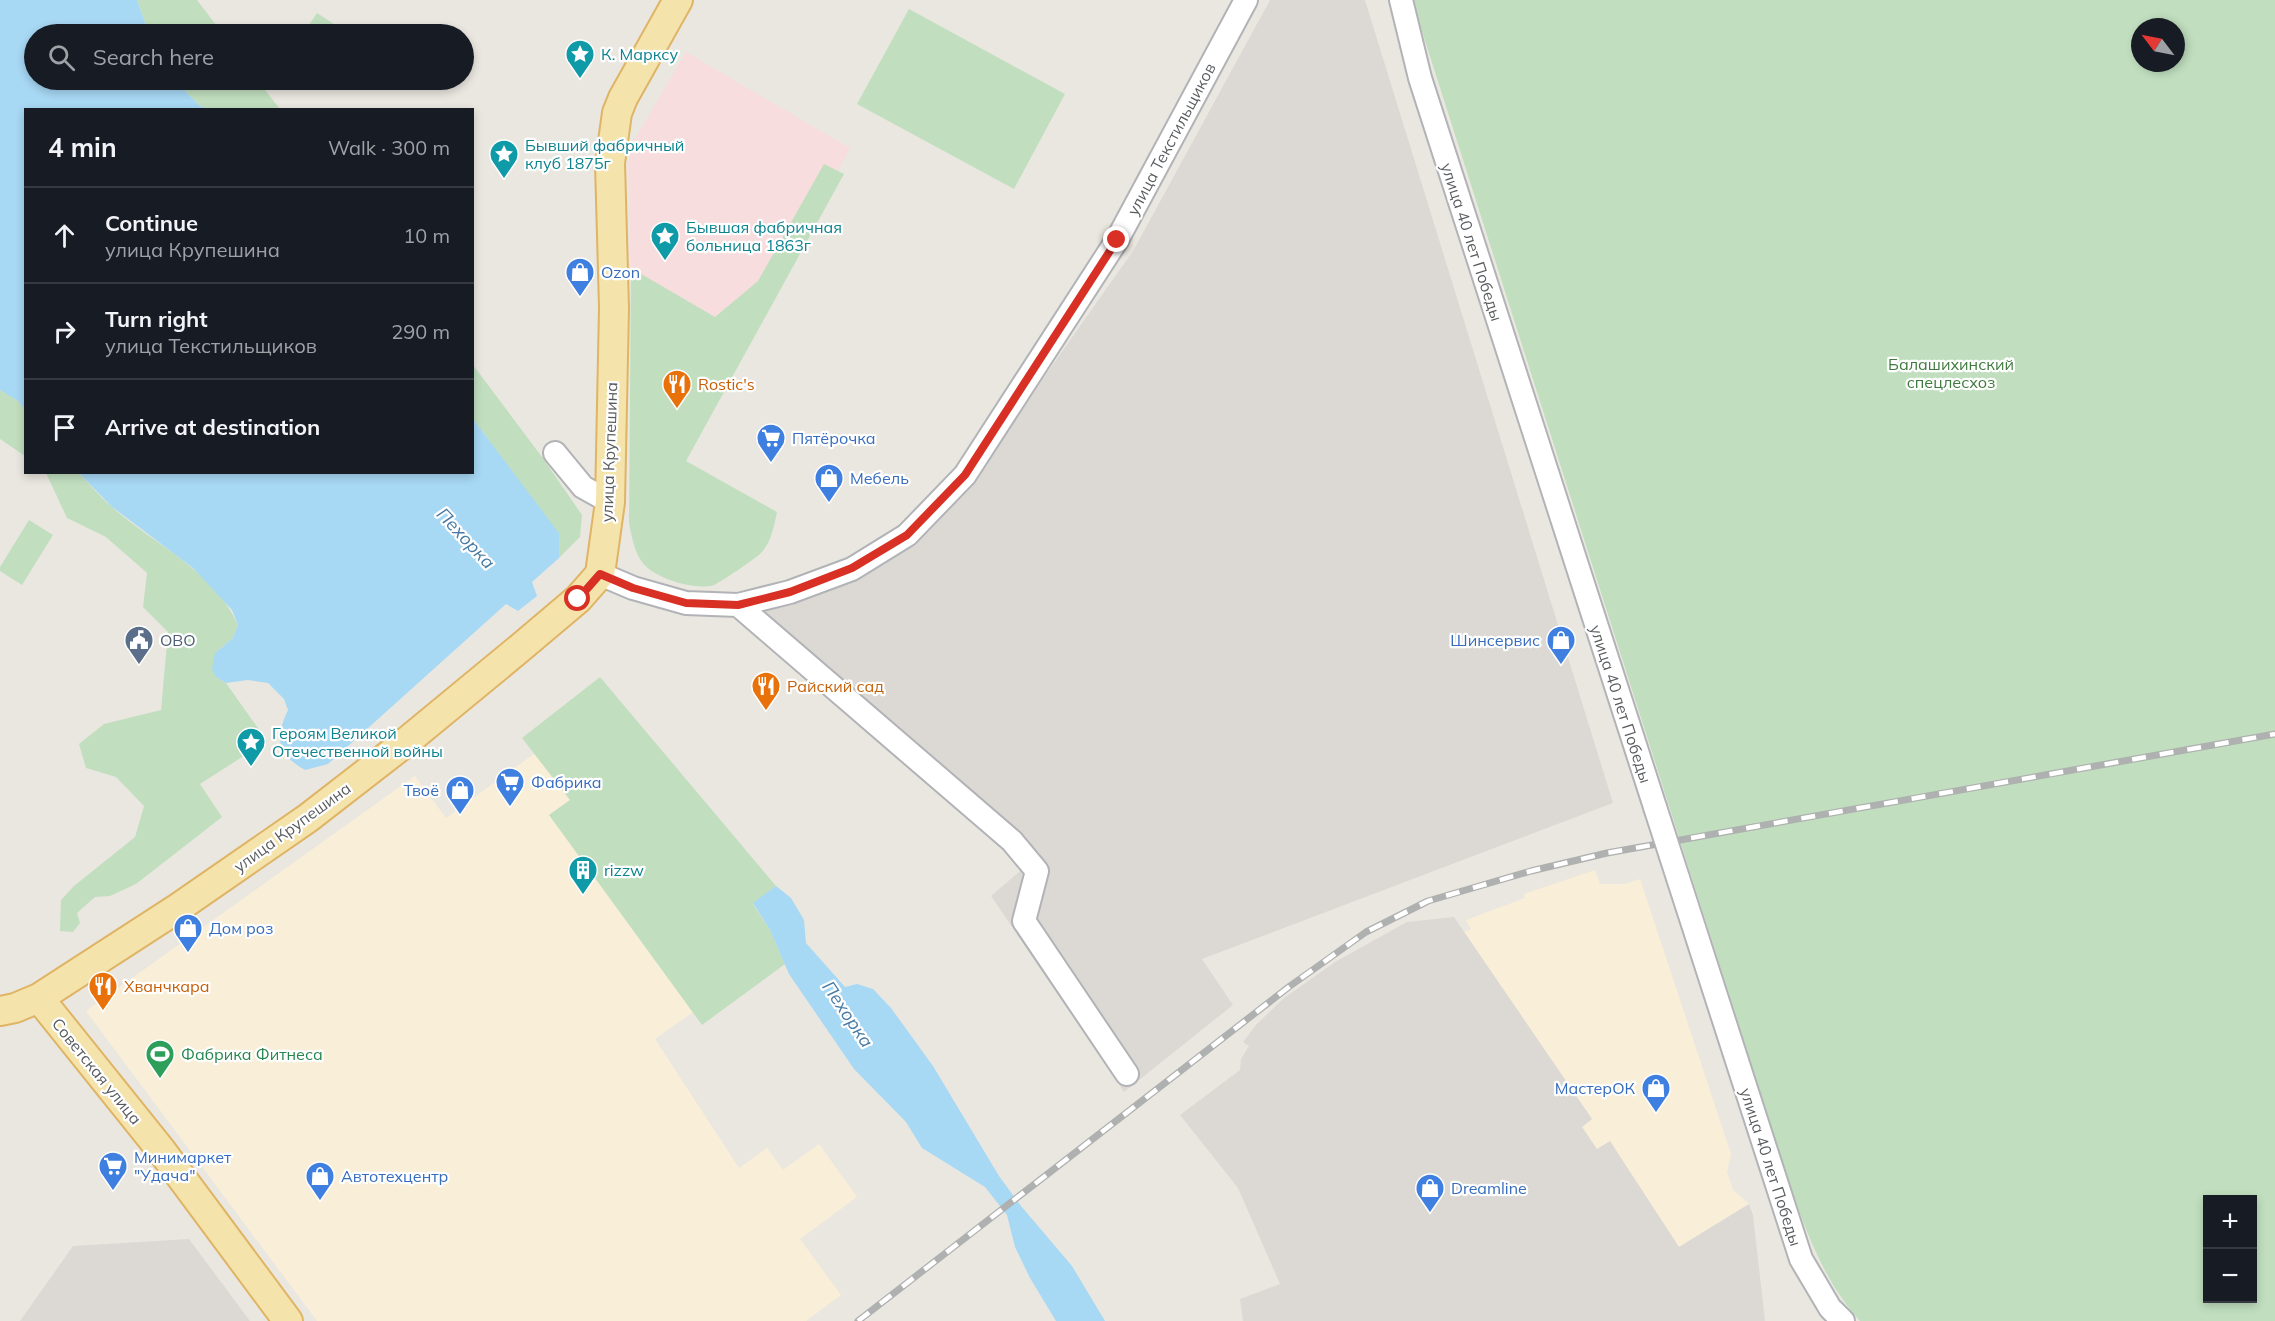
<!DOCTYPE html>
<html lang="en">
<head>
<meta charset="utf-8">
<style>
  :root { --surface:#171b24; --page:#20242c; --text:#f1f3f6; --muted:#9ea1a6; --line:#363941 }
  body { margin:0; font-family:Mulish,sans-serif; background:var(--page); color:var(--text) }
  .controls { position:absolute; right:18px; bottom:18px; display:grid; overflow:hidden; border-radius:0px; box-shadow:0 3px 9px #0003 }
  .controls button { width:54px; height:54px; display:grid; place-items:center; padding:0; border:0; border-bottom:2px solid var(--line); background:var(--surface); color:var(--text); font:30px sans-serif }
  .compass { position:absolute; left:2131px; top:18px; width:54px; height:54px; border-radius:50%; background:var(--surface); box-shadow:0 3px 9px #0003; rotate:302deg }
  .stop { position:absolute; width:18px; height:18px; margin:-14px; border:4px solid #d93025; border-radius:50%; background:#fff }
  .stop.end { background:#d93025; border-color:#fff; box-shadow:0 2px 6px #0008 }
  .list { margin:0; padding:0; list-style:none }
  h2 { display:flex; justify-content:space-between; align-items:center; height:78px; margin:0; padding:0 24px; font-size:26px }
  h2 small { font-size:20px; font-weight:400; color:var(--muted) }
  .list li { display:grid; grid-template-columns:39px 1fr auto; gap:18px; align-items:center; box-sizing:border-box; height:96px; padding:0 24px; border-top:2px solid var(--line) }
  .list b { display:block; font-size:22px; white-space:nowrap }
  .list p { margin:0; font-size:20px; white-space:nowrap; color:var(--muted) }
  .list em { font-size:20px; font-style:normal; color:var(--muted) }
  .icon { flex:none; width:33px; height:33px; fill:none; stroke:currentColor; stroke-width:2; stroke-linecap:round; stroke-linejoin:round }
  .map { position:relative; flex:none; width:2275px; height:1321px; overflow:hidden }
  .search { position:absolute; background:var(--surface); box-shadow:0 3px 9px #0003; left:24px; top:24px; width:450px; height:66px; display:flex; align-items:center; gap:15px; box-sizing:border-box; padding:0 21px; border-radius:33px; color:var(--muted); font-size:22px }
  .panel { position:absolute; background:var(--surface); box-shadow:0 3px 9px #0003; left:24px; top:108px; width:450px; height:366px; border-radius:0px }
  .map>svg:first-child { display:block }
  .commercial { fill:#f9eed7 }
  .industrial { fill:#dcd9d5 }
  .medical { fill:#f7dddd }
  .green { fill:#c1dfbf; fill-rule:evenodd }
  .water { fill:#a7d8f4 }
  .lines { fill:none; stroke-linecap:round; stroke-linejoin:round }
  .minor-casing { stroke:#b1b3b6; stroke-width:26 }
  .major-casing { stroke:#dfb465; stroke-width:32 }
  .minor { stroke:#fff; stroke-width:22 }
  .major { stroke:#f4e3ab; stroke-width:28 }
  .rail-casing { stroke:#afb0b0; stroke-width:7 }
  .rail { stroke:#fff; stroke-width:4.5; stroke-dasharray:14; stroke-linecap:butt }
  .minor-bridge-casing { stroke:#b1b3b6; stroke-width:26; stroke-linecap:butt }
  .minor-bridge { stroke:#fff; stroke-width:22 }
  .route { stroke:#d93025; stroke-width:8 }
  .labels { text-anchor:middle; dominant-baseline:central; stroke-width:4.5; stroke-linejoin:round; paint-order:stroke }
  .culture-label { font-size:16px; fill:#0d838f; stroke:#fff; text-anchor:start }
  .street-label { font-size:16px; fill:#595c5f; stroke:#fff }
  .shop-label { font-size:16px; fill:#366cbe; stroke:#fff; text-anchor:start }
  .park-label { font-size:16px; fill:#3e7a3d; stroke:#fff }
  .food-label { font-size:16px; fill:#c56008; stroke:#fff; text-anchor:start }
  .service-label { font-size:16px; fill:#4e5e75; stroke:#fff; text-anchor:start }
  .leisure-label { font-size:16px; fill:#27864d; stroke:#fff; text-anchor:start }
  .water-label { font-size:18px; font-style:italic; fill:#487aa3; stroke:#fff }
</style>
</head>
<body>
<div class="map">
<svg width="2275" height="1321" viewBox="0 0 2275 1321">
  <rect width="100%" height="100%" fill="#eae7e0"/>
  <path class="commercial" d="M535,753L570,800L549,815L573,844L693,1012L655,1039L739,1168L767,1148L783,1170L819,1144L857,1197L800,1239L841,1295L806,1321H317L86,1011L415,776L446,818Z
    M1595,870L1600,884H1625L1640,879L1731,1154L1727,1172L1733,1190L1749,1204L1679,1247L1610,1142L1597,1150L1582,1127L1592,1119L1464,932L1471,929L1466,920L1525,898L1524,894Z"/>
  <path class="industrial" d="M1270,0H1365L1613,803L1202,959L1233,1005L1124,1092L991,896L1040,854L757,615L857,579L915,545L970,482L1133,251Z
    M1454,917L1592,1119L1582,1127L1597,1149L1610,1141L1679,1247L1749,1204L1753,1215L1765,1321H1243L1240,1299L1280,1284L1238,1188L1180,1115L1240,1070L1241,1059L1249,1046L1243,1042L1256,1025L1284,998L1335,962L1407,922Z
    M189,1239L250,1321H20L73,1246Z"/>
  <path class="medical" d="M686,52L850,148L740,348L631,284L628,163L633,142Z"/>
  <path class="green" d="M137,0H197L223,34H149Z
    M1412,0H2275V1321H1860C1824,1281 1806,1232 1789,1182ZM2140,27H2176V63H2140ZM2208,1200H2252V1298H2208Z
    M909,9L1065,94L1014,189L857,104Z
    M317,13L343,30L340,34H303Z
    M174,80H257L280,109H208L200,106Z
    M824,164L844,174L686,461L777,512C774,526 771,544 760,554C753,560 721,582 714,585C695,591 653,578 642,562C634,551 632,537 629,523L631,268L715,317L758,281Z
    M473,365L542,457L582,515L580,537L559,558L558,533L473,419Z
    M0,390L18,401L25,410V456L0,439Z
    M46,473H79C90,484 99,496 111,506C154,545 214,570 238,625L233,638L215,653L216,677L226,683L267,741L200,784L222,817L136,884L110,896L95,897L77,913L80,923L73,932L60,931L61,900L74,886L135,837L144,806L116,777L86,768L79,744L104,724L161,710L168,632L143,607L147,573L106,537L67,518Z
    M29,520L53,535L22,585L0,571V567Z
    M600,677L776,886L753,904L770,930L785,964L702,1025L549,815L570,800L522,738Z"/>
  <path class="water" d="M0,0H137L149,34H34V80H174L200,106L208,109L26,110L25,410L18,401L0,390Z
    M473,419L559,533V558L532,582L537,596L518,611L506,604L328,764L305,770C276,753 275,738 288,710L284,699L268,683L248,680L226,683L216,677L212,669L215,653L233,638L238,625L232,610L193,568L111,506L79,473L472,472Z
    M776,886L791,898L804,920L806,943L845,987L857,984L873,989L891,1008L933,1066L999,1176L1021,1206L1072,1266L1105,1321H1056L1030,1278L1015,1247L1007,1215L985,1187L922,1148L906,1122L854,1069L789,974L770,930L753,903Z"/>
  <g class="lines">
    <g class="minor-casing">
      <path id="minor" d="M1401,0L1420,78L1655,807
        M555,453L583,487L610,502
        M600,574L633,588L686,603L738,605L790,592L852,569L907,535L965,475L1117,240L1246,0
        M738,605L1012,841L1037,871L1024,921L1127,1074
        M1678,878L1801,1259L1830,1308L1843,1321"/>
    </g>
    <g class="major-casing">
      <path id="major" d="M39,998L161,1150L288,1321
        M0,1011L15,1008L39,998L178,908L308,818L406,742L520,648L578,599L600,574L610,502L614,308L610,163L617,113L623,98L678,0"/>
    </g>
    <use href="#minor" class="minor"/>
    <use href="#major" class="major"/>
    <g class="rail-casing">
      <path id="rail" d="M858,1321L1290,986L1366,932L1428,901L1531,871L1607,853L2275,734"/>
    </g>
    <use href="#rail" class="rail"/>
    <g class="minor-bridge-casing">
      <path id="minor-bridge" d="M1655,807L1678,878"/>
    </g>
    <use href="#minor-bridge" class="minor-bridge"/>
  </g>
  <g class="lines">
    <path class="route" d="M578,599L600,574L633,588L686,603L738,605L790,592L852,568L907,535L965,475L1117,240"/>
  </g>
  <defs>
    <g id="sight-pin" transform="scale(1.5)"><path d="M0 17L-7.5 6A9.5 9.5 0 1 1 7.5 6Z" fill="#0f9aa8" stroke="#fff"/><path d="M0-6L1.8-2.2L6-1.7L2.9 1.2L3.7 5.4L0 3.3L-3.7 5.4L-2.9 1.2L-6-1.7L-1.8-2.2Z" fill="#fff"/></g>
    <g id="shop-pin" transform="scale(1.5)"><path d="M0 17L-7.5 6A9.5 9.5 0 1 1 7.5 6Z" fill="#3f7fe0" stroke="#fff"/><path d="M-5-2.5h2.3a2.7 3.5 0 0 1 5.4 0H5L5.5 6h-11ZM-1.5-2.5h3a1.5 2.3 0 0 0-3 0Z" fill="#fff"/></g>
    <g id="restaurant-pin" transform="scale(1.5)"><path d="M0 17L-7.5 6A9.5 9.5 0 1 1 7.5 6Z" fill="#e8710a" stroke="#fff"/><path d="M-5-6h1v4h1v-4h1v4h1v-4h1v5L-1.5 .5V6h-2V.5L-5-1ZM5-6V6H3V1.5H1.5Q1.5-4 5-6Z" fill="#fff"/></g>
    <g id="supermarket-pin" transform="scale(1.5)"><path d="M0 17L-7.5 6A9.5 9.5 0 1 1 7.5 6Z" fill="#3f7fe0" stroke="#fff"/><path d="M-6-5.5h2.5l.6 2H6L4.5 2H-2.5L-4.4-4H-6ZM-1.5 3.2a1.3 1.3 0 1 0 .1 0ZM3 3.2a1.3 1.3 0 1 0 .1 0Z" fill="#fff"/></g>
    <g id="civic-pin" transform="scale(1.5)"><path d="M0 17L-7.5 6A9.5 9.5 0 1 1 7.5 6Z" fill="#5c6f8a" stroke="#fff"/><path d="M-.6-6.5H3V-4.5H.6V-3L4-1V1h2V6H-6V1h2V-1L-.6-3ZM-1.2 2.5V6h2.4V2.5Z" fill="#fff"/></g>
    <g id="building-pin" transform="scale(1.5)"><path d="M0 17L-7.5 6A9.5 9.5 0 1 1 7.5 6Z" fill="#0f9aa8" stroke="#fff"/><path d="M-4-6H4V6H1V3H-1V6H-4ZM-2.5-4.3h1.7v1.8h-1.7ZM.8-4.3h1.7v1.8H.8ZM-2.5-1h1.7V.8h-1.7ZM.8-1h1.7V.8H.8Z" fill="#fff"/></g>
    <g id="stadium-pin" transform="scale(1.5)"><path d="M0 17L-7.5 6A9.5 9.5 0 1 1 7.5 6Z" fill="#2e9e5b" stroke="#fff"/><path d="M0-5a6.5 5 0 1 0 0 10a6.5 5 0 1 0 0-10ZM-3.5-1.8h7v3.6h-7Z" fill="#fff"/></g>
  </defs>
  <g fill-rule="evenodd">
    <use href="#sight-pin" x="580" y="54"/>
    <use href="#sight-pin" x="504" y="154"/>
    <use href="#sight-pin" x="665" y="236"/>
    <use href="#shop-pin" x="580" y="272"/>
    <use href="#restaurant-pin" x="677" y="384"/>
    <use href="#supermarket-pin" x="771" y="438"/>
    <use href="#shop-pin" x="829" y="478"/>
    <use href="#civic-pin" x="139" y="640"/>
    <use href="#shop-pin" x="1561" y="640"/>
    <use href="#restaurant-pin" x="766" y="686"/>
    <use href="#sight-pin" x="251" y="742"/>
    <use href="#supermarket-pin" x="510" y="782"/>
    <use href="#shop-pin" x="460" y="790"/>
    <use href="#building-pin" x="583" y="870"/>
    <use href="#shop-pin" x="188" y="928"/>
    <use href="#restaurant-pin" x="103" y="986"/>
    <use href="#stadium-pin" x="160" y="1054"/>
    <use href="#shop-pin" x="1656" y="1088"/>
    <use href="#supermarket-pin" x="113" y="1166"/>
    <use href="#shop-pin" x="320" y="1176"/>
    <use href="#shop-pin" x="1430" y="1188"/>
  </g>
  <g class="labels">
    <g class="culture-label">
      <text x="601" y="54">К. Марксу</text>
      <text x="525" y="145">Бывший фабричный<tspan x="525" dy="18">клуб 1875г</tspan></text>
      <text x="686" y="227">Бывшая фабричная<tspan x="686" dy="18">больница 1863г</tspan></text>
      <text x="272" y="733">Героям Великой<tspan x="272" dy="18">Отечественной войны</tspan></text>
      <text x="604" y="870">rizzw</text>
    </g>
    <g class="street-label">
      <text transform="translate(1171 139) rotate(-62)">улица Текстильщиков</text>
      <text transform="translate(1472 242) rotate(72)">улица 40 лет Победы</text>
      <text transform="translate(609 452) rotate(-88)">улица Крупешина</text>
      <text transform="translate(1621 704) rotate(72)">улица 40 лет Победы</text>
      <text transform="translate(292 827) rotate(-36)">улица Крупешина</text>
      <text transform="translate(97 1071) rotate(51)">Советская улица</text>
      <text transform="translate(1771 1167) rotate(72)">улица 40 лет Победы</text>
    </g>
    <g class="shop-label">
      <text x="601" y="272">Ozon</text>
      <text x="792" y="438">Пятёрочка</text>
      <text x="850" y="478">Мебель</text>
      <text x="1540" y="640" text-anchor="end">Шинсервис</text>
      <text x="531" y="782">Фабрика</text>
      <text x="439" y="790" text-anchor="end">Твоё</text>
      <text x="209" y="928">Дом роз</text>
      <text x="1635" y="1088" text-anchor="end">МастерОК</text>
      <text x="134" y="1157">Минимаркет<tspan x="134" dy="18">"Удача"</tspan></text>
      <text x="341" y="1176">Автотехцентр</text>
      <text x="1451" y="1188">Dreamline</text>
    </g>
    <g class="park-label">
      <text x="1951" y="364">Балашихинский<tspan x="1951" dy="18">спецлесхоз</tspan></text>
    </g>
    <g class="food-label">
      <text x="698" y="384">Rostic's</text>
      <text x="787" y="686">Райский сад</text>
      <text x="124" y="986">Хванчкара</text>
    </g>
    <g class="service-label">
      <text x="160" y="640">ОВО</text>
    </g>
    <g class="leisure-label">
      <text x="181" y="1054">Фабрика Фитнеса</text>
    </g>
    <g class="water-label">
      <text transform="translate(466 538) rotate(47)">Пехорка</text>
      <text transform="translate(848 1014) rotate(56)">Пехорка</text>
    </g>
  </g>
</svg>
<div class="controls">
<button>+</button>
<button>−</button>
</div>
<svg class="compass" viewBox="-18 -18 36 36"><path d="M0-13l5 13h-10z" fill="#e53935"/><path d="M0 13l5-13h-10z" fill="#9ea1a6"/></svg>
<div class="stop" style="left:578px;top:599px"></div>
<div class="stop end" style="left:1117px;top:240px"></div>
<div class="search"><svg class="icon" aria-label="search" viewBox="0 0 24 24"><circle cx="10" cy="10" r="6"/><path d="M15 15l6 6"/></svg>Search here</div>
<section class="panel">
<h2>4 min<small>Walk · 300 m</small></h2>
<ul class="list">
<li><svg class="icon" aria-label="ahead" viewBox="0 0 24 24"><path d="M12 20V5M6 11l6-6 6 6"/></svg><div><b>Continue</b><p>улица Крупешина</p></div><em>10 m</em></li>
<li><svg class="icon" aria-label="right" viewBox="0 0 24 24"><path d="M7 20v-9h11M14 6l5 5-5 5"/></svg><div><b>Turn right</b><p>улица Текстильщиков</p></div><em>290 m</em></li>
<li><svg class="icon" aria-label="arrive" viewBox="0 0 24 24"><path d="M6 21V4h12l-3 4 3 4H6"/></svg><div><b>Arrive at destination</b></div></li>
</ul>
</section>
</div>
</body>
</html>
